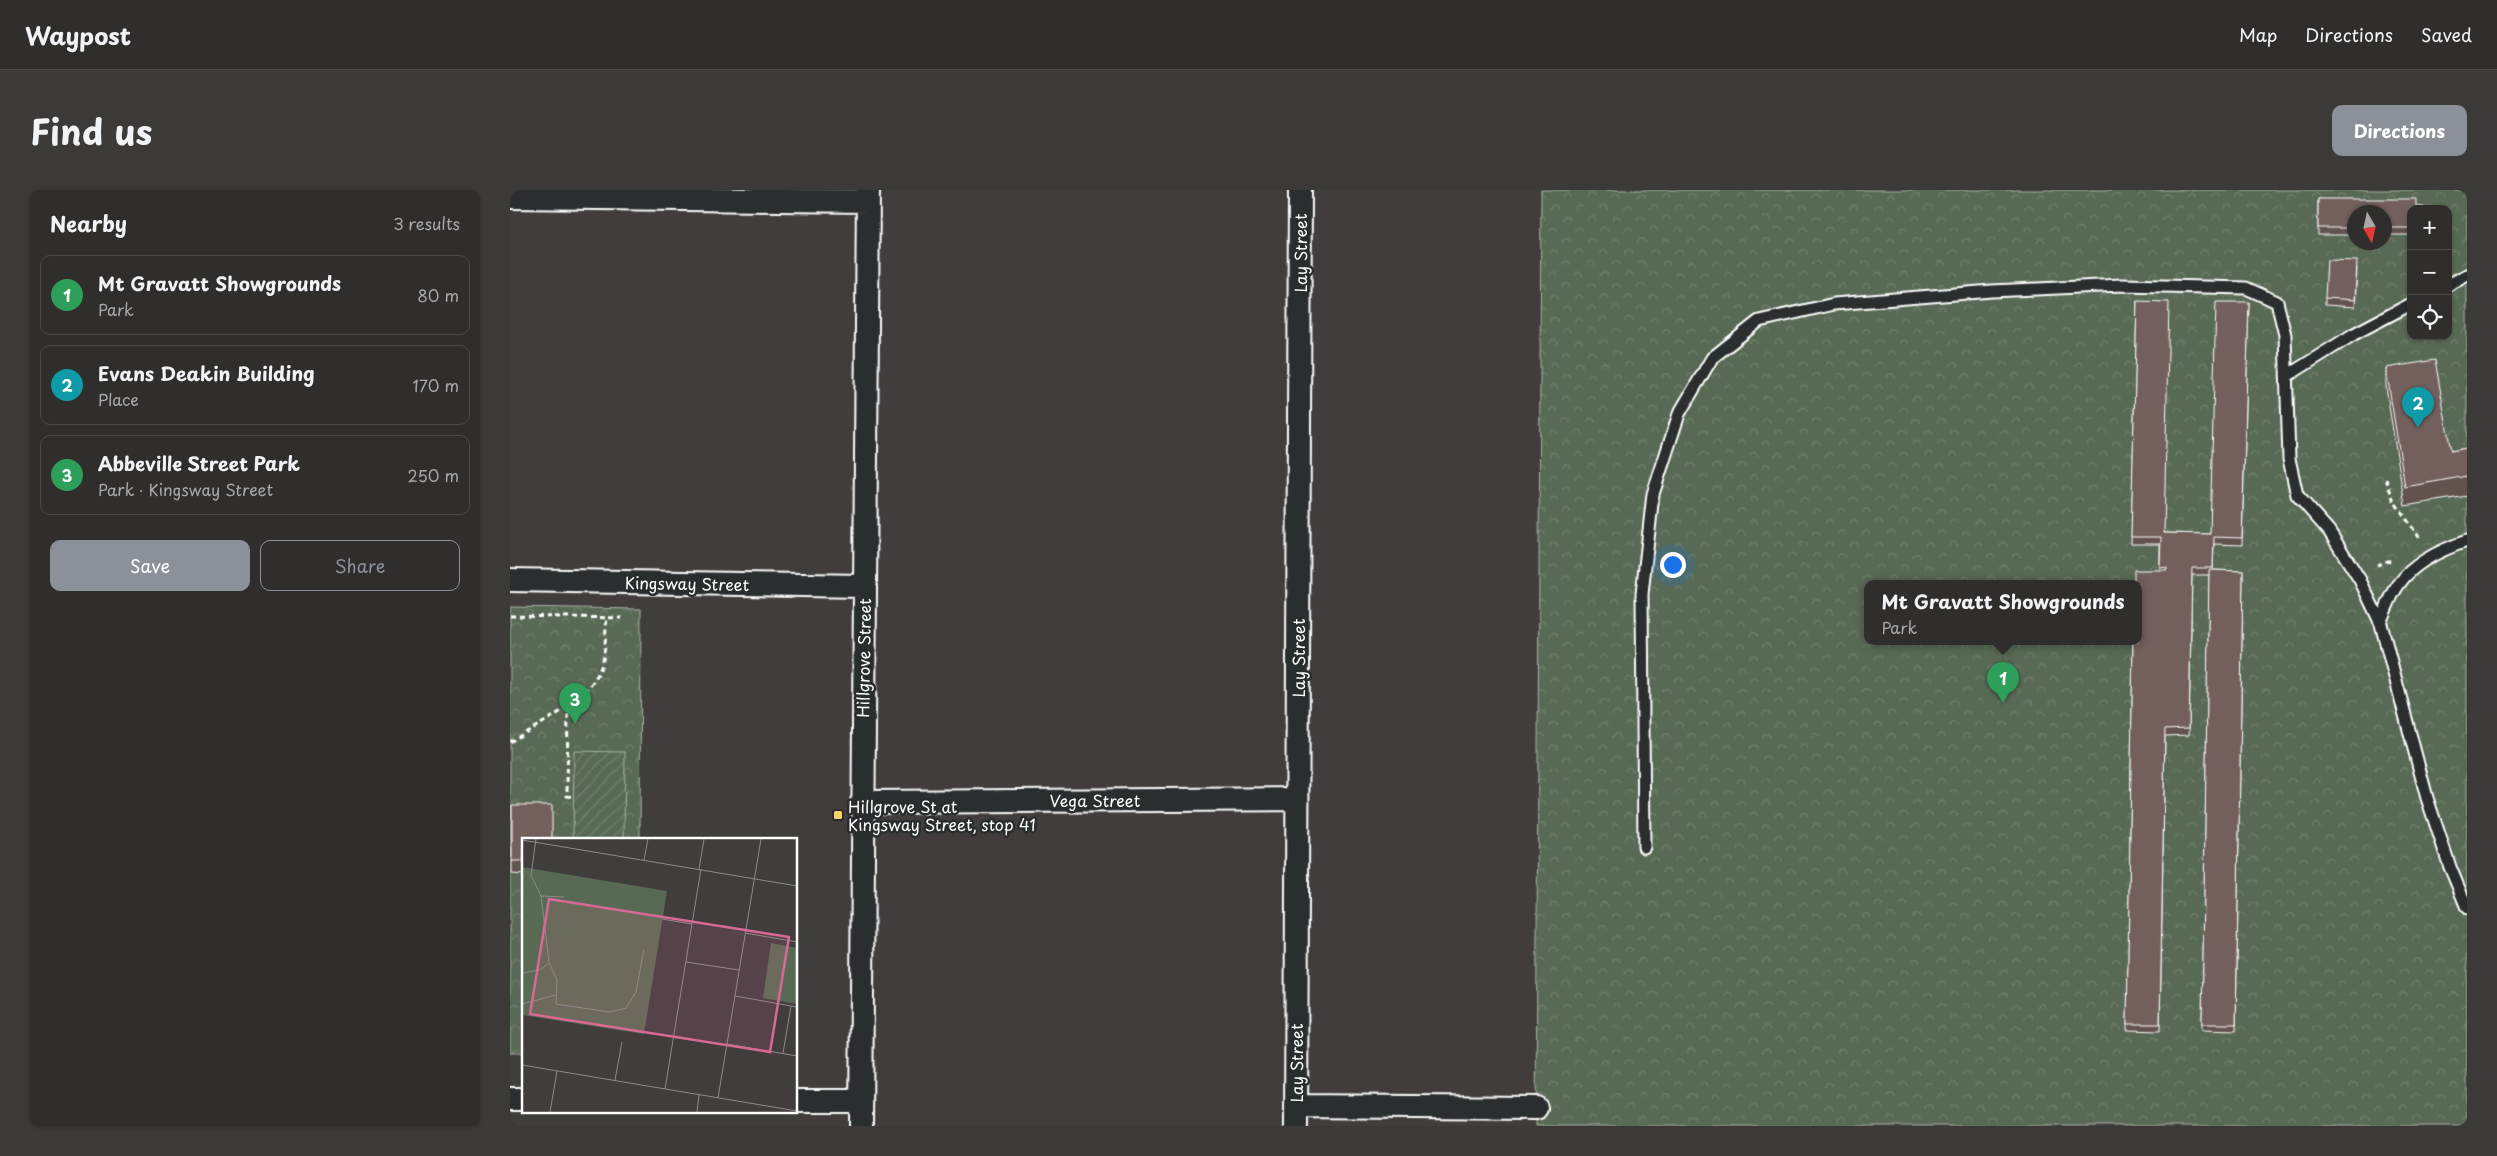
<!DOCTYPE html>
<html lang="en">
<head>
<meta charset="utf-8">
<style>
  :root { --surface:#302e2d; --page:#3c3a39; --text:#f1f3f6; --muted:#a8a8aa; --line:#4b4a49; --accent:#8c9099 }
  body { margin:0; font-family:"Playpen Sans",sans-serif; background:var(--page); color:var(--text) }
  .controls { position:absolute; right:15px; top:15px; display:grid; overflow:hidden; border-radius:10px; box-shadow:0 1px 4px #0004 }
  .controls button { width:45px; height:45px; display:grid; place-items:center; padding:0; border:0; border-bottom:1px solid var(--line); background:var(--surface); color:var(--text); font:25px sans-serif }
  .compass { position:absolute; left:1837px; top:15px; width:45px; height:45px; border-radius:50%; background:var(--surface); box-shadow:0 1px 4px #0004; rotate:171deg }
  .you { position:absolute; left:1162px; top:374px; width:18px; height:18px; margin:-12px; border:4px solid #fff; border-radius:50%; background:#1a73e8; box-shadow:0 0 0 8px #1a73e833 }
  .badge { display:grid; place-items:center; width:32px; height:32px; border-radius:50%; background:var(--accent); color:#fff; font-size:16px; font-weight:700 }
  .pin { position:absolute; translate:-50% -41px; filter:drop-shadow(0 1px 2px #0008) }
  .pin::after { content:''; position:absolute; top:26px; width:18px; height:15px; background:inherit; clip-path:polygon(0 0,100% 0,50% 100%) }
  .popup { position:absolute; left:1354px; top:390px; width:278px; height:65px; box-sizing:border-box; display:grid; place-content:center; border-radius:10px; background:var(--surface); filter:drop-shadow(0 1px 4px #0005); font-size:16px; white-space:nowrap; color:var(--muted) }
  .popup b { font-size:19px; color:var(--text) }
  .popup::after { content:''; position:absolute; left:50%; top:100%; margin-left:-10px; border:10px solid transparent; border-top-color:var(--surface) }
  .list { margin:0; padding:0; list-style:none }
  h2 { display:flex; justify-content:space-between; align-items:center; height:65px; margin:0; padding:0 20px; font-size:21px }
  h2 small { font-size:16px; font-weight:400; color:var(--muted) }
  .list li { display:grid; grid-template-columns:32px 1fr auto; gap:15px; align-items:center; box-sizing:border-box; height:80px; margin:0 10px 10px; padding:0 10px; border:1px solid var(--line); border-radius:10px }
  .list b { display:block; font-size:19px; white-space:nowrap }
  .list p { margin:0; font-size:16px; white-space:nowrap; color:var(--muted) }
  .list em { font-size:16px; font-style:normal; color:var(--muted) }
  .actions { display:flex; gap:10px; padding:15px 20px }
  .actions a { flex:1; padding:11px 0; border:1px solid var(--accent); border-radius:10px; text-align:center; font-size:18px; color:var(--accent) }
  .actions .main { background:var(--accent); color:#fff }
  .icon { flex:none; width:28px; height:28px; fill:none; stroke:currentColor; stroke-width:2; stroke-linecap:round; stroke-linejoin:round }
  .map { position:relative; flex:none; width:1957px; height:936px; overflow:hidden; border-radius:10px }
  header { display:flex; align-items:center; gap:30px; box-sizing:border-box; height:70px; padding:0 25px; background:var(--surface); border-bottom:1px solid var(--line) }
  header strong { font-size:24px }
  nav { display:flex; gap:28px; margin-inline-start:auto; font-size:18px }
  .intro { display:flex; align-items:center; justify-content:space-between; box-sizing:border-box; height:120px; padding:0 30px }
  h1 { margin:0; font-size:35px }
  .button { padding:12px 22px; border-radius:10px; background:var(--accent); color:#fff; font-size:18px; font-weight:700 }
  main { display:flex; gap:30px; padding:0 30px }
  aside { flex:1; background:var(--surface); border-radius:10px; box-shadow:0 1px 4px #0004 }
  .map>svg:first-child { display:block }
  .park { fill:url(#park-crowns); stroke:#acb4aa; fill-rule:evenodd }
  .garden { fill:url(#garden-furrows); stroke:#acb4aa }
  .lines { fill:none; stroke-linecap:round; stroke-linejoin:round }
  .service-casing { stroke:#fff; stroke-width:15 }
  .minor-casing { stroke:#fff; stroke-width:26 }
  .path { stroke:#fff; stroke-width:3; stroke-dasharray:5 4; stroke-linecap:butt }
  .service { stroke:#2a2d2e; stroke-width:11 }
  .minor { stroke:#2a2d2e; stroke-width:22 }
  .wall { fill:#635350; stroke:#fff }
  .building { fill:#73615d; stroke:#fff }
  .poi-dot { fill:#ffd166; stroke:#2a2d2e; stroke-width:2 }
  .labels { text-anchor:middle; dominant-baseline:central; stroke-width:5; stroke-linejoin:round; paint-order:stroke }
  .street-label { font-size:16px; fill:#fff; stroke:#2a2d2e }
  .poi-label { font-size:16px; fill:#fff; stroke:#2a2d2e; text-anchor:start }
  .inset-road { fill:none; stroke:#8c8b8a; stroke-width:1 }
  .view { fill:#d76994; fill-opacity:0.15; stroke:#d76994; stroke-width:2.5 }
  .inset-edge { fill:none; stroke:#fff; stroke-width:2.5 }
</style>
</head>
<body>
<header>
<strong>Waypost</strong>
<nav><a>Map</a><a>Directions</a><a>Saved</a></nav>
</header>
<div class="intro"><h1>Find us</h1><a class="button">Directions</a></div>
<main>
<aside>
<h2>Nearby<small>3 results</small></h2>
<ul class="list">
<li><span class="badge" style="background:#2e9e5b">1</span><div><b>Mt Gravatt Showgrounds</b><p>Park</p></div><em>80 m</em></li>
<li><span class="badge" style="background:#0f9aa8">2</span><div><b>Evans Deakin Building</b><p>Place</p></div><em>170 m</em></li>
<li><span class="badge" style="background:#2e9e5b">3</span><div><b>Abbeville Street Park</b><p>Park · Kingsway Street</p></div><em>250 m</em></li>
</ul>
<div class="actions"><a class="main">Save</a><a>Share</a></div>
</aside>
<div class="map">
<svg width="1957" height="936" viewBox="0 0 1957 936">
  <defs>
    <pattern id="park-crowns" width="20" height="18" patternUnits="userSpaceOnUse" patternTransform="scale(1.25)"><rect width="20" height="18" fill="#596a54"/><path d="M2 6a3 3 0 1 1 6 0M12 15a3 3 0 1 1 6 0" fill="none" stroke="#72806e"/></pattern>
    <pattern id="garden-furrows" width="10" height="10" patternUnits="userSpaceOnUse" patternTransform="scale(1.25)"><rect width="10" height="10" fill="#596a54"/><path d="M-1 1l2-2M0 10L10 0M9 11l2-2" fill="none" stroke="#72806e"/></pattern>
  </defs>
  <rect width="100%" height="100%" fill="#403d3c"/>
  <filter id="ink" filterUnits="userSpaceOnUse"><feTurbulence type="fractalNoise" baseFrequency=".02" numOctaves="2"/><feDisplacementMap in="SourceGraphic" scale="10" xChannelSelector="R" yChannelSelector="G"/><feConvolveMatrix kernelMatrix="1 2 1 2 8 2 1 2 1" color-interpolation-filters="sRGB"/></filter>
  <g filter="url(#ink)">
    <path class="park" d="M1031,0H1957V936H1026ZM1901,19H1938V146H1901ZM1844,22H1874V52H1844ZM1358,394H1628V452H1358Z
      M0,417L131,419L130,650H14V863H0Z"/>
    <path class="garden" d="M64,561L115,562L114,650H63Z"/>
    <g class="lines">
      <g class="service-casing">
        <path id="service" d="M1938,95L1957,85
          M1777,186L1844,144L1901,114
          M1870,432C1876,420 1881,404 1889,394C1904,372 1933,359 1957,351
          M1134,657L1132,404L1143,304L1169,224L1202,168L1249,131L1324,114L1482,101L1612,95L1736,98L1767,112L1775,145L1779,269L1787,305L1819,341L1850,390L1871,434L1917,608L1940,677L1957,718"/>
      </g>
      <g class="minor-casing">
        <path id="minor" d="M0,7L358,11
          M0,390L354,396
          M352,612L787,609
          M0,909H14
          M286,911H351
          M786,916L1026,918
          M351,936L358,0
          M786,936L790,0"/>
      </g>
      <path class="path" d="M1876,289L1884,311L1911,350
        M1867,375L1881,370
        M0,426L112,428
        M58,515L57,606L64,607
        M0,552C31,532 80,512 92,474C96,460 95,442 97,428"/>
      <use href="#service" class="service"/>
      <use href="#minor" class="minor"/>
    </g>
    <path class="wall" d="M1808,9L1901,19V45H1874V22H1844V45H1808Z
      M1847,78L1845,117L1815,115V108Z
      M1627,111L1654,343L1700,344L1739,112L1732,355L1704,354L1703,380L1733,381L1726,841L1692,840L1699,385H1682L1679,545L1655,546L1650,841L1617,840L1623,452L1650,380V354H1621Z
      M1876,178L1941,261L1957,258V306L1895,316L1876,197Z
      M2,615L14,650V685L2,684Z"/>
    <path class="building" d="M1808,9H1906V16L1914,17V19H1901V38H1874V22H1844V38H1808Z
      M1817,70L1847,71L1845,110L1815,108Z
      M1627,111L1659,112L1654,343L1700,344L1706,112H1739L1732,348L1704,347L1703,378H1682L1679,538L1655,539L1650,834H1617L1623,452H1628V394H1624V380H1657V378L1650,377L1651,347H1621Z
      M1925,170L1941,261L1957,258V286L1895,297L1876,178Z
      M1699,380L1733,381L1726,834H1692Z
      M2,615H42V650H14V671H2Z"/>
  </g>
  <rect class="poi-dot" x="323" y="620" width="10" height="10" rx="2.5"/>
  <g class="labels">
    <g class="street-label">
      <text transform="translate(790 63) rotate(-90)">Lay Street</text>
      <text transform="translate(177 393) rotate(1)">Kingsway Street</text>
      <text transform="translate(353 468) rotate(-89)">Hillgrove Street</text>
      <text transform="translate(788 468) rotate(-90)">Lay Street</text>
      <text x="585" y="610">Vega Street</text>
      <text transform="translate(786 873) rotate(-90)">Lay Street</text>
    </g>
    <g class="poi-label">
      <text x="338" y="616">Hillgrove St at<tspan x="338" dy="18">Kingsway Street, stop 41</tspan></text>
    </g>
  </g>
  <g transform="translate(12 648)">
    <rect width="275" height="275" fill="#403d3c"/>
    <path d="M0,29L145,53L122,196L0,177ZM249,105L275,110V166L241,160Z" fill="#596a54"/>
    <path d="M0,55H8L2,127H0Z" fill="#596a54"/>
    <path class="inset-road" d="M14,1L9,37L19,58L27,124L35,142L34,166L88,174L104,170L114,154L122,111M0,2L275,48M122,22L126,1M177,31L182,1M19,58L42,59M140,81L170,86M223,95L275,104M164,124L217,132M0,135L18,132L27,125M213,158L275,169M0,166L34,157M205,206L275,218M261,215L269,168M0,227L275,273M93,242L100,204M143,251L179,31M196,260L239,1M28,274L35,233M175,274L177,257"/>
    <path class="view" d="M27,61L267,99L248,214L8,176Z"/>
    <rect width="275" height="275" class="inset-edge"/>
  </g>
</svg>
<div class="controls">
<button>+</button>
<button>−</button>
<button><svg class="icon" aria-label="locate" viewBox="0 0 24 24"><circle cx="12" cy="12" r="6"/><path d="M12 2v4M12 18v4M2 12h4M18 12h4"/></svg></button>
</div>
<svg class="compass" viewBox="-18 -18 36 36"><path d="M0-13l5 13h-10z" fill="#e53935"/><path d="M0 13l5-13h-10z" fill="#a8a8aa"/></svg>
<div class="you"></div>
<div class="pin badge" style="left:1493px;top:513px;background:#2e9e5b">1</div>
<div class="popup"><b>Mt Gravatt Showgrounds</b>Park</div>
<div class="pin badge" style="left:1908px;top:238px;background:#0f9aa8">2</div>
<div class="pin badge" style="left:65px;top:534px;background:#2e9e5b">3</div>
</div>
</main>
</body>
</html>
